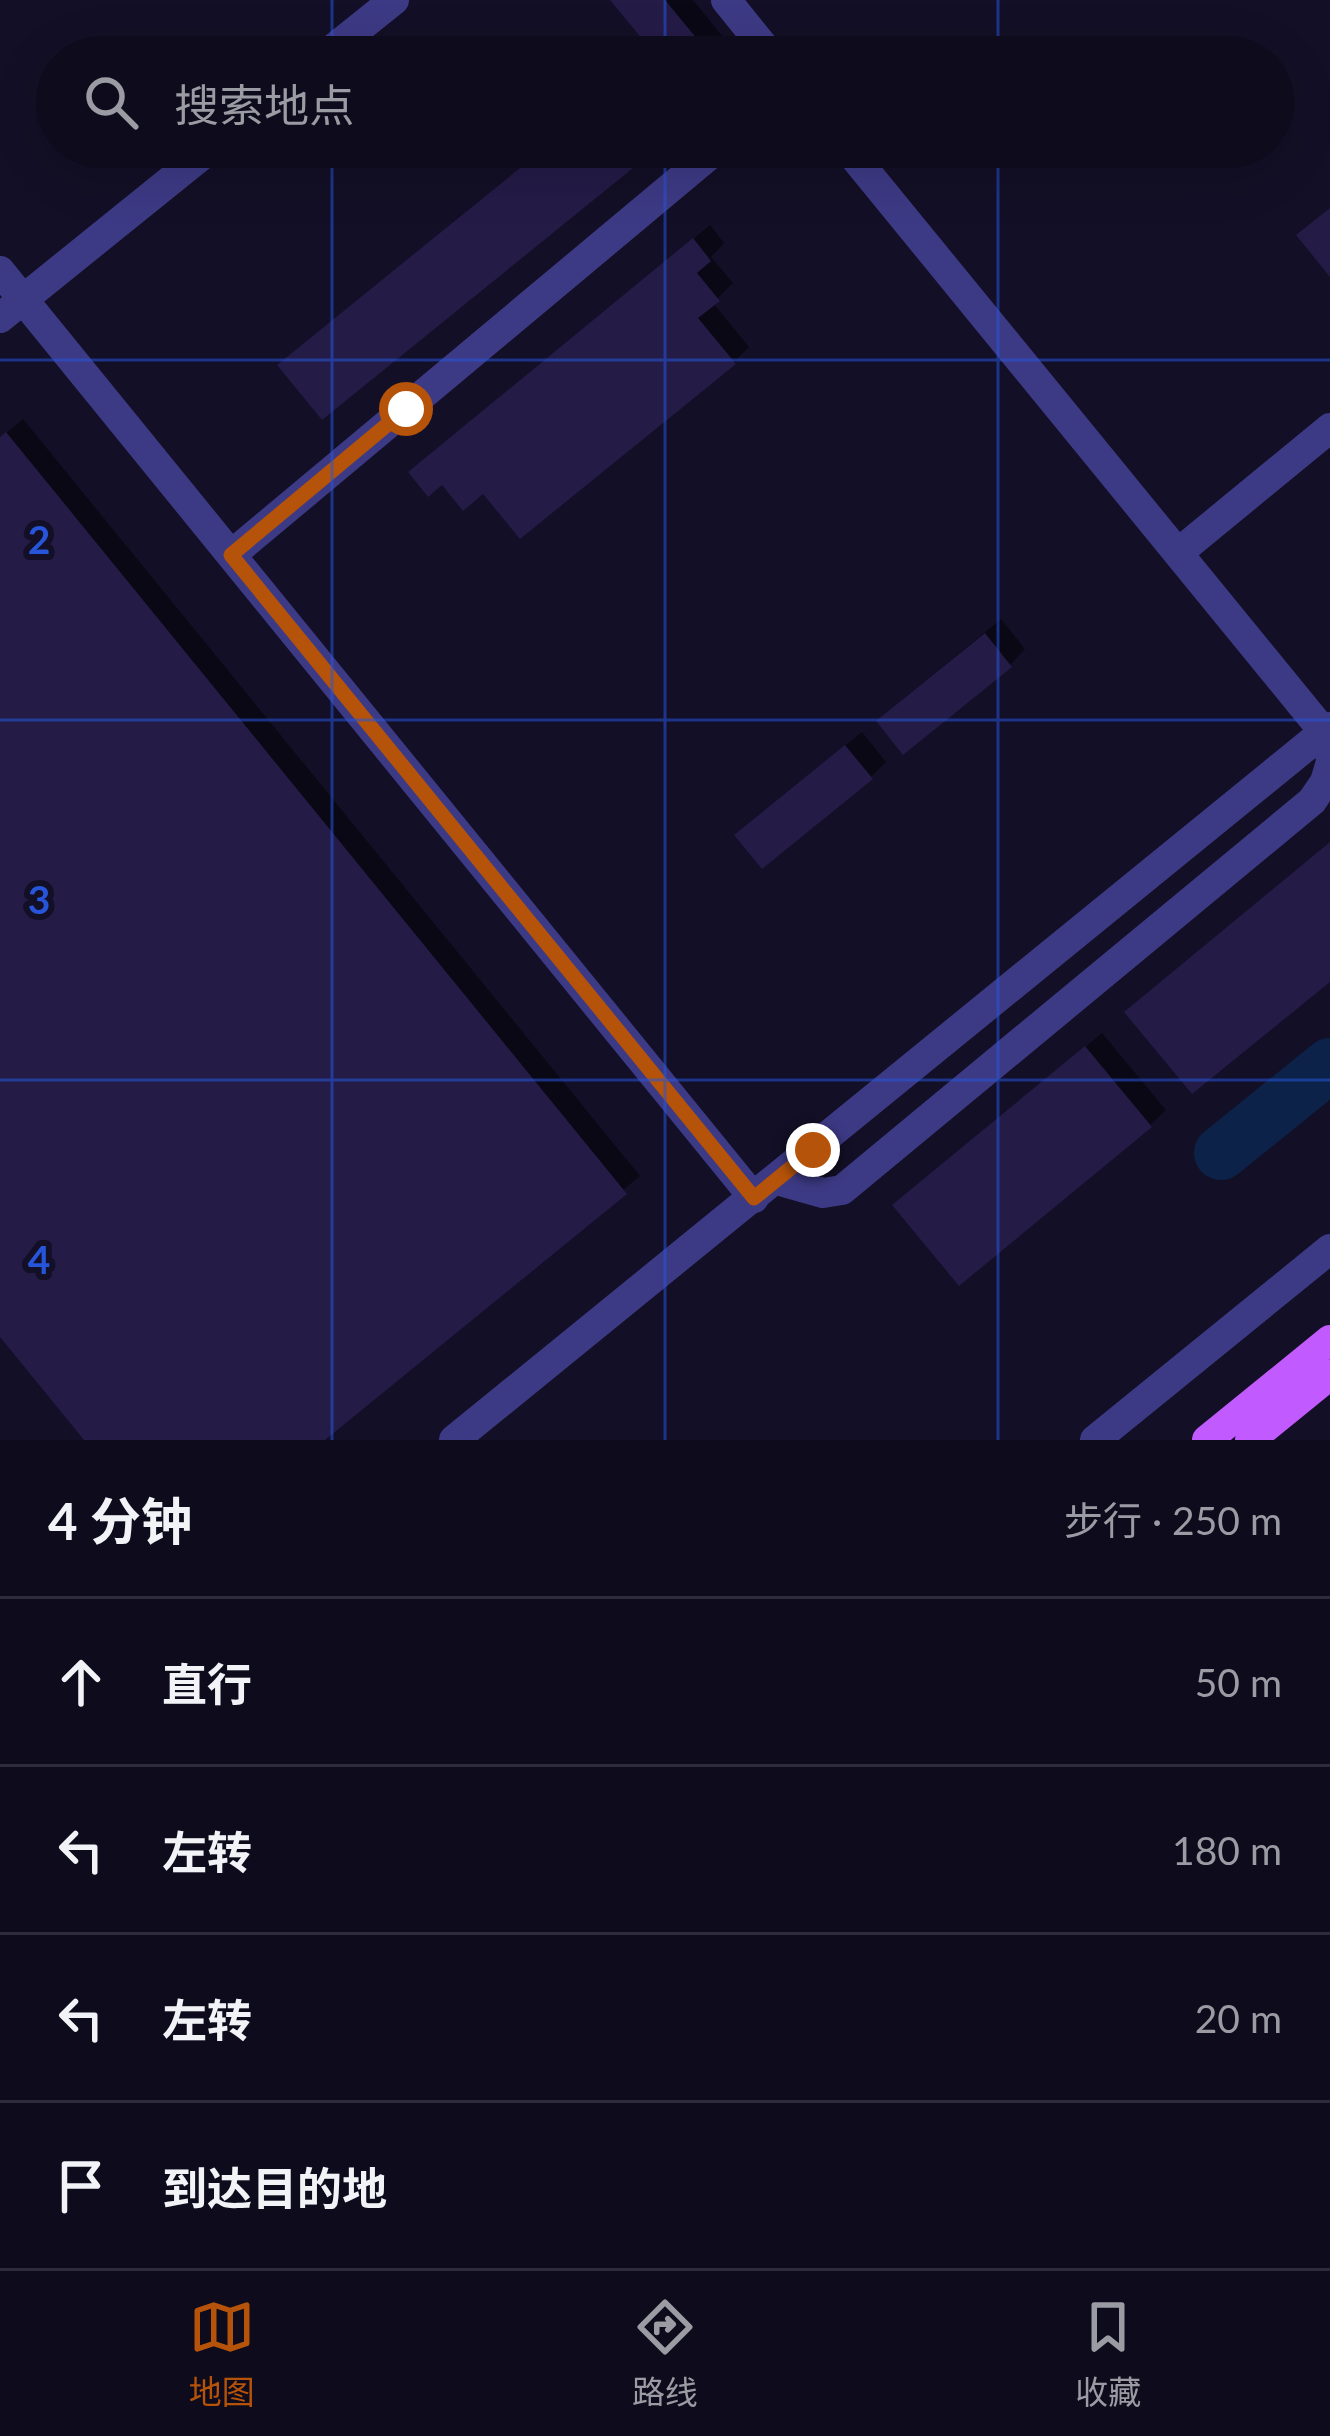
<!DOCTYPE html>
<html lang="zh">
<head>
<meta charset="utf-8">
<style>
  :root { --surface:#0e0b1c; --page:#1c1929; --text:#f1f3f6; --muted:#9b9ba3; --line:#2e2b3b; --accent:#b45309 }
  body { margin:0; font-family:Lato,"Noto Sans SC",sans-serif; background:var(--page); color:var(--text) }
  .stop { position:absolute; width:36px; height:36px; margin:-27px; border:9px solid #b45309; border-radius:50%; background:#fff }
  .stop.end { background:#b45309; border-color:#fff; box-shadow:0 3px 12px #0008 }
  .list { margin:0; padding:0; list-style:none }
  h2 { display:flex; justify-content:space-between; align-items:center; height:156px; margin:0; padding:0 48px; font-size:51px }
  h2 small { font-size:39px; font-weight:400; color:var(--muted) }
  .list li { display:grid; grid-template-columns:78px 1fr auto; gap:36px; align-items:center; box-sizing:border-box; height:168px; padding:0 48px; border-top:3px solid var(--line) }
  .list b { display:block; font-size:45px; white-space:nowrap }
  .list em { font-size:39px; font-style:normal; color:var(--muted) }
  .icon { flex:none; width:66px; height:66px; fill:none; stroke:currentColor; stroke-width:2; stroke-linecap:round; stroke-linejoin:round }
  .map { position:relative; flex:none; width:1330px; height:1440px; overflow:hidden }
  .search { position:absolute; background:var(--surface); box-shadow:0 12px 48px #0002; left:36px; right:36px; top:36px; height:132px; display:flex; align-items:center; gap:30px; box-sizing:border-box; padding:0 42px; border-radius:66px; color:var(--muted); font-size:45px }
  .sheet { height:828px; background:var(--surface) }
  nav { display:flex; justify-content:space-around; align-items:center; box-sizing:border-box; height:168px; border-top:3px solid var(--line); background:var(--surface); font-size:33px; color:var(--muted) }
  nav a { display:grid; justify-items:center; gap:6px }
  nav .on { color:var(--accent) }
  .map>svg:first-child { display:block }
  .shadow { fill:#0007 }
  .lines { fill:none; stroke-linecap:round; stroke-linejoin:round }
  .river { stroke:#0c2248; stroke-width:54 }
  .building { fill:#241b47 }
  .minor { stroke:#3d3a85; stroke-width:30 }
  .major { stroke:#c25bff; stroke-width:30 }
  .route { stroke:#b45309; stroke-width:15 }
  .grid { fill:none; stroke:#2655da; stroke-width:3; stroke-opacity:0.55 }
  .grid-label { font-size:39px; text-anchor:middle; font-weight:bold; fill:#2655da; stroke:#130f26; stroke-width:12; stroke-linejoin:round; paint-order:stroke }
</style>
</head>
<body>
<div class="map">
<svg width="1330" height="1440" viewBox="0 0 1330 1440">
  <rect width="100%" height="100%" fill="#130f26"/>
  <path class="shadow" d="M614,0H693L739,57H658Z
    M710,225L724,243L711,257L733,283L713,303L749,347L734,362L483,490L442,481L427,457Z
    M23,419L640,1176L320,1440H88L0,1332V438Z
    M1001,619L1025,649L1010,665L895,706Z
    M862,732L886,762L871,777L753,820Z
    M1102,1033L1166,1110L1150,1125L912,1190Z"/>
  <g class="lines">
    <path class="river" d="M1221,1153L1330,1065"/>
  </g>
  <path class="building" d="M610,0H665L712,57H657Z
    M546,147H659L322,420L277,365Z
    M1330,208V277L1296,235Z
    M693,238L711,261L697,273L720,301L698,318L736,364L520,539L483,494L463,511L442,485L428,497L408,472Z
    M6,432L627,1194L325,1440H84L0,1337V437Z
    M985,633L1012,667L903,755L876,721Z
    M845,745L873,779L762,869L734,835Z
    M1330,842V982L1192,1094L1124,1012Z
    M1085,1046L1152,1127L959,1286L892,1205Z"/>
  <g class="lines">
    <path class="minor" d="M726,0L772,57
      M323,57L394,0
      M846,147L1324,732L1330,755
      M0,271L754,1198
      M0,318L212,147
      M1178,553L1330,428
      M231,555L719,147
      M777,1180L823,1193L842,1190L1312,801L1325,782L1330,765
      M454,1440L1330,727
      M1095,1440L1330,1249"/>
    <path class="major" d="M1207,1440L1330,1340
      M1250,1440L1330,1375"/>
  </g>
  <g class="lines">
    <path class="route" d="M406,409L231,555L754,1198L813,1150"/>
  </g>
  <path class="grid" d="M332,0V57M665,0V57M998,0V57M332,147V1440M665,147V1440M998,147V1440M0,360H1330M0,720H1330M0,1080H1330"/>
  <g class="grid-label">
    <text x="39" y="554">2</text>
    <text x="39" y="914">3</text>
    <text x="39" y="1274">4</text>
  </g>
</svg>
<div class="stop" style="left:406px;top:409px"></div>
<div class="stop end" style="left:813px;top:1150px"></div>
<div class="search"><svg class="icon" aria-label="search" viewBox="0 0 24 24"><circle cx="10" cy="10" r="6"/><path d="M15 15l6 6"/></svg>搜索地点</div>
</div>
<section class="sheet">
<h2>4 分钟<small>步行 · 250 m</small></h2>
<ul class="list">
<li><svg class="icon" aria-label="ahead" viewBox="0 0 24 24"><path d="M12 20V5M6 11l6-6 6 6"/></svg><div><b>直行</b></div><em>50 m</em></li>
<li><svg class="icon" aria-label="left" viewBox="0 0 24 24"><path d="M17 20v-9H6M10 6l-5 5 5 5"/></svg><div><b>左转</b></div><em>180 m</em></li>
<li><svg class="icon" aria-label="left" viewBox="0 0 24 24"><path d="M17 20v-9H6M10 6l-5 5 5 5"/></svg><div><b>左转</b></div><em>20 m</em></li>
<li><svg class="icon" aria-label="arrive" viewBox="0 0 24 24"><path d="M6 21V4h12l-3 4 3 4H6"/></svg><div><b>到达目的地</b></div></li>
</ul>
</section>
<nav>
<a class="on"><svg class="icon" aria-label="map" viewBox="0 0 24 24"><path d="M3 6l6-2 6 2 6-2v14l-6 2-6-2-6 2zM9 4v14M15 6v14"/></svg>地图</a>
<a><svg class="icon" aria-label="directions" viewBox="0 0 24 24"><path d="M12 3l9 9-9 9-9-9zM9 14v-3h6M13 9l2 2-2 2"/></svg>路线</a>
<a><svg class="icon" aria-label="saved" viewBox="0 0 24 24"><path d="M7 4h10v16l-5-4-5 4z"/></svg>收藏</a>
</nav>
</body>
</html>
